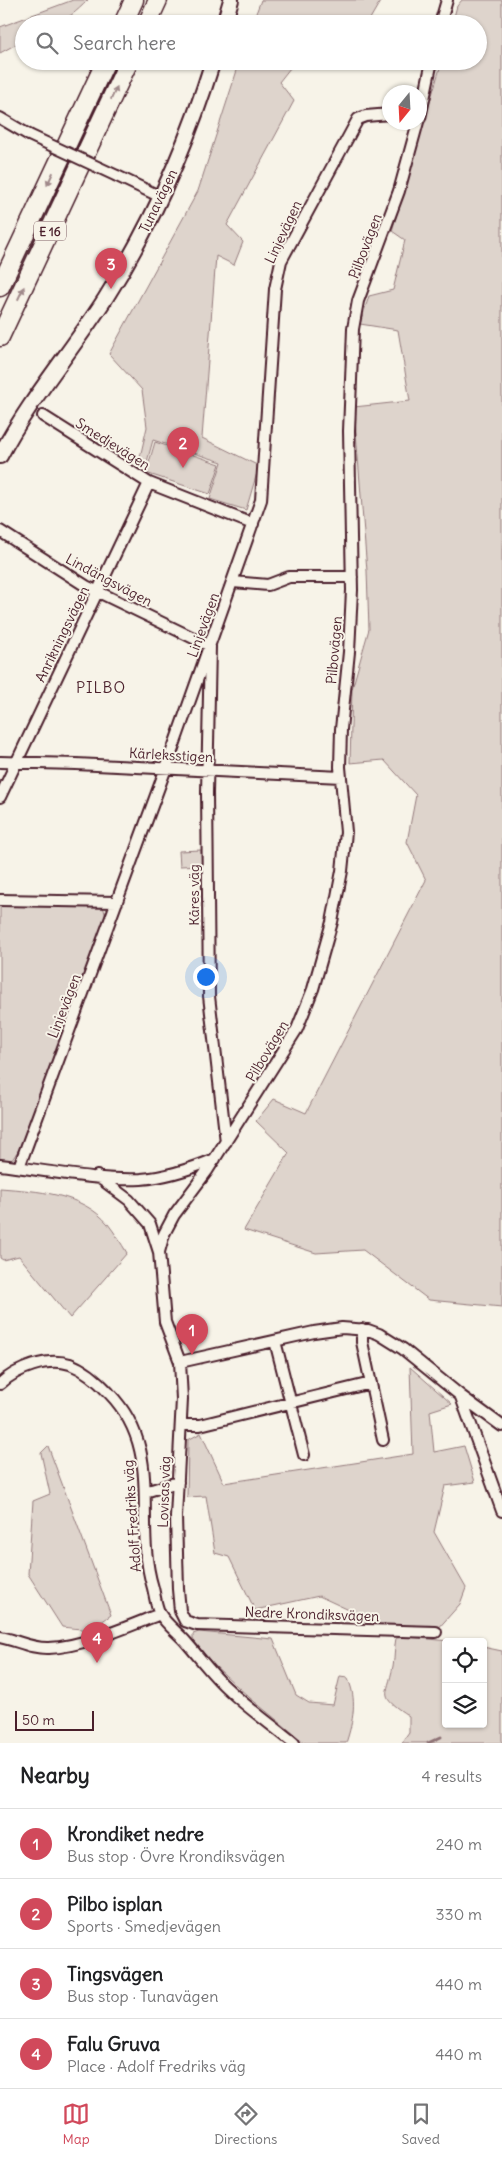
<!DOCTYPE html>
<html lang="en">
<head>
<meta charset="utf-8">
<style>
  :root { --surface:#fff; --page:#f6f6f6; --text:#202124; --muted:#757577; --line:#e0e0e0; --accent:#d1495b }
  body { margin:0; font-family:Delius,sans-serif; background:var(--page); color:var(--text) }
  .controls { position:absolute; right:15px; bottom:15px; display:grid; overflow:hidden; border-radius:5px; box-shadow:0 1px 4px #0004 }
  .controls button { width:45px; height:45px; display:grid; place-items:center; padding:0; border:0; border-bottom:1px solid var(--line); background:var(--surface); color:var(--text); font:25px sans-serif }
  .compass { position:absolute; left:382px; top:85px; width:45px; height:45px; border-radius:50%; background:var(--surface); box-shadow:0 1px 4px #0004; rotate:198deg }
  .scale { position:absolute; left:15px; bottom:12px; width:79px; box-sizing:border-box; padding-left:5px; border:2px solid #4a1f2b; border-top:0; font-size:14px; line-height:18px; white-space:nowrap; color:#4a1f2b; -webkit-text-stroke:4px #f7f3e8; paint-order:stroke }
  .you { position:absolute; left:205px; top:976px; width:18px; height:18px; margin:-12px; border:4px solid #fff; border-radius:50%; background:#1a73e8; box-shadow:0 0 0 8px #1a73e833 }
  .badge { display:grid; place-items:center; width:32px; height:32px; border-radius:50%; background:var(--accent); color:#fff; font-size:16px; font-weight:700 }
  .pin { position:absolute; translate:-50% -41px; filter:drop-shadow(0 1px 2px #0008) }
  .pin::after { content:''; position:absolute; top:26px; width:18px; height:15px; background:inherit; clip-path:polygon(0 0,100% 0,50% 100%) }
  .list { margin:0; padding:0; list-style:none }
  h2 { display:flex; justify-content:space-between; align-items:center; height:65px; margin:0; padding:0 20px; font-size:21px }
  h2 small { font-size:16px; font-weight:400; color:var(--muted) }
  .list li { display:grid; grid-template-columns:32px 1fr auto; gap:15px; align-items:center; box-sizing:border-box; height:70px; padding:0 20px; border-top:1px solid var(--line) }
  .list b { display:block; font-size:19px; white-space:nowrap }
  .list p { margin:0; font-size:16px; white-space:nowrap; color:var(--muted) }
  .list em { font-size:16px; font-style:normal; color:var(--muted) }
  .icon { flex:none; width:28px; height:28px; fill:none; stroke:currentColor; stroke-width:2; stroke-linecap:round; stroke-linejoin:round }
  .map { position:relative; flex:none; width:502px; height:1743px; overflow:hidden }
  .search { position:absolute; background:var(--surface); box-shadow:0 1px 4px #0004; left:15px; right:15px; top:15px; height:55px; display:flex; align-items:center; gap:12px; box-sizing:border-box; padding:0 18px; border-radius:28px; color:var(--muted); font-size:19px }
  .sheet { height:345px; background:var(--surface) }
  nav { display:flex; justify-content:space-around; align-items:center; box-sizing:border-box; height:70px; border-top:1px solid var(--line); background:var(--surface); font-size:14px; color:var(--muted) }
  nav a { display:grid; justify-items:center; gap:2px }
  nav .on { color:var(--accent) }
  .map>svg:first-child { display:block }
  .green { fill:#ded4cc; stroke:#947a7c }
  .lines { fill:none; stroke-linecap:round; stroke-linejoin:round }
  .stream { stroke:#8e7275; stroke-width:3 }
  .street-casing { stroke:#4a1f2b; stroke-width:14 }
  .secondary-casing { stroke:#4a1f2b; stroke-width:18 }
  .highway-casing { stroke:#4a1f2b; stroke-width:21 }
  .street { stroke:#f7f3e8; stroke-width:10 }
  .secondary { stroke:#f7f3e8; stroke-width:14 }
  .highway { stroke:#f7f3e8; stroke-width:18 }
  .street-bridge-casing { stroke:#4a1f2b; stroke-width:14; stroke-linecap:butt }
  .street-bridge { stroke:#f7f3e8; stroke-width:10 }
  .oneway { fill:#a0898a }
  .labels { text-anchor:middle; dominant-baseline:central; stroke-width:4; stroke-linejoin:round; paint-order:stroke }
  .shield { fill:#f7f3e8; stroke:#7e5f64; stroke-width:1 }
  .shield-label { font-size:12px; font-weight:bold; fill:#4a1f2b }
  .street-label { font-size:14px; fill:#4a1f2b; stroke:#f7f3e8 }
  .neighbourhood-label { font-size:15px; letter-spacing:1px; fill:#4a1f2b; stroke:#f7f3e8 }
</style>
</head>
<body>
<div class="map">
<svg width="502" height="1743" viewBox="0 0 502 1743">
  <rect width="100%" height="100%" fill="#f7f3e8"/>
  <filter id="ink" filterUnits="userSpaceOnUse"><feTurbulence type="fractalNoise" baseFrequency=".02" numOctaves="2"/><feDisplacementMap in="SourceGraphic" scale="10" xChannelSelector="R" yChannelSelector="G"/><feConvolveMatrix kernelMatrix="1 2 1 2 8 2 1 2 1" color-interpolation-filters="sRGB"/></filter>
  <g filter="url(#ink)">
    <path class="green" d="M73,0H88C63,25 58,24 24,24V40L0,53V27Z
      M261,0H381L367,24H252Z
      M462,0H502V1307L429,1300L363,1250L316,1253L244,1230L289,1153L256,1121L274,1099L306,1113L426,880L407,842L416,795L384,760L350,763L352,689L369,629L367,571L354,407L410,401L398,330L360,324L369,296L393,290L405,240L392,231L442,61H478V24H452L457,6Z
      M240,61H309L304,66L294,63L279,82L294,101L227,225L243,242L234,265L216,256L202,438L259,466L246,510L210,499L222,462L153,440L145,469L138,466L147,427L142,390L109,354L198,191Z
      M155,442L220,464L210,494L146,473Z
      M201,850L202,865L180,866L179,851Z
      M0,906H103L106,917L23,1143L12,1160L0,1159Z
      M0,1188C37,1191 82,1193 108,1224C115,1233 121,1243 127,1253L70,1318L19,1256L3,1260L0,1258Z
      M410,1367L452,1404L430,1411L434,1452L464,1446L475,1482L445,1486L434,1532L466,1588L460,1604L436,1631L353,1624L349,1610L319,1596L255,1610L229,1557L215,1553L206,1496L187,1497L188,1440L201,1433L224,1483L413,1454Z
      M48,1446L111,1615L90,1630L62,1627L28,1574L33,1501L50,1494L41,1453Z
      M199,1632L273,1639L296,1695L309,1703L333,1705L340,1676L347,1677C358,1698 353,1722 346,1743H305L250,1698L214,1665L193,1640V1634Z
      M409,1637L459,1642H446V1724H483V1647L502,1651V1743H402L409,1733V1716C377,1695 387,1698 393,1666C395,1656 394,1648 396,1638Z"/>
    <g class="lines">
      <path class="stream" d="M428,1743L441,1737"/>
      <g class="street-casing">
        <path id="street" d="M440,24L447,0
          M0,118L29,135
          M420,118L432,61
          M117,176L161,197
          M43,416L149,483L253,524
          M0,531L86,586L210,646L207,793L209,996L226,1142
          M233,582L268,585L289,577H352
          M0,762L76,764L341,777
          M0,797L149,483
          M0,900L117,902
          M0,1165C43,1170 99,1181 141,1179C167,1177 191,1169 215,1159
          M19,1167L166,768L261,500L275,289L281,261L358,119L366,116L390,114
          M97,1176L129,1200L150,1224L159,1252L165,1322L180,1362L314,1332L342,1328L368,1330L379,1334L403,1349L461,1396L502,1426
          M159,1252L164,1234L174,1215L207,1171L297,1029L313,989L332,922L342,871L346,832L340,767L341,729L349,652L352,590L349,431L353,329L358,301L399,191L418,122
          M362,1329V1342L383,1440
          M275,1341L304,1455
          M180,1362L182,1399L176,1517L178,1589L180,1611L185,1621L197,1625L436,1632
          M0,1384C17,1368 47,1357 70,1364C86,1370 98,1381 109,1393C166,1452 132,1519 153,1588C155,1596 156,1607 160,1614C166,1624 178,1633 186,1642C200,1658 213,1676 229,1690C249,1709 272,1725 294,1743
          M461,1397L502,1511
          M182,1425H200L371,1383
          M145,1492L178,1482
          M0,1637C16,1640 32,1649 49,1648C82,1647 129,1626 160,1614"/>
      </g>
      <g class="secondary-casing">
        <path id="secondary" d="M224,24L231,0
          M0,456C29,400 71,352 105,299C152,225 187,145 213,61"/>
      </g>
      <g class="highway-casing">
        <path id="highway" d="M123,24L134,0
          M147,24L158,0
          M0,287L106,61
          M0,337L129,61"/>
      </g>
      <use href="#street" class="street"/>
      <use href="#secondary" class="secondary"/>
      <use href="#highway" class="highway"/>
      <g class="street-bridge-casing">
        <path id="street-bridge" d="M29,135L117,176"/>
      </g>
      <use href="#street-bridge" class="street-bridge"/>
    </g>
    <defs><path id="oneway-solid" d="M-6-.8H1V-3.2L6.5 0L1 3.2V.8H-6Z" transform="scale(1.25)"/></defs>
    <g class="oneway">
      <use href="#oneway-solid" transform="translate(114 93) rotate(-65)"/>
      <use href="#oneway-solid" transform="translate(50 179) rotate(115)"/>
      <use href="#oneway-solid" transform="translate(21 293) rotate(-65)"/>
    </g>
  </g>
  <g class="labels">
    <rect class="shield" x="34" y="221.5" width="32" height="19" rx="4"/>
    <g class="shield-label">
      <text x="50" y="231">E 16</text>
    </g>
    <g class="street-label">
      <text transform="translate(158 201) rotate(-64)">Tunavägen</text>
      <text transform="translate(283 232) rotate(-65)">Linjevägen</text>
      <text transform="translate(365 246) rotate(-69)">Pilbovägen</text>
      <text transform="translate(113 444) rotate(32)">Smedjevägen</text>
      <text transform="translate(109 580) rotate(28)">Lindängsvägen</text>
      <text transform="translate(203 625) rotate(-70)">Linjevägen</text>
      <text transform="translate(62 634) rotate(-64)">Anrikningsvägen</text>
      <text transform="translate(334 650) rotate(-85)">Pilbovägen</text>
      <text transform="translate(171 755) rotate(3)">Kärleksstigen</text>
      <text transform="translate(194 895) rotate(-90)">Kåres väg</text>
      <text transform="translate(64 1006) rotate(-69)">Linjevägen</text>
      <text transform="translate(267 1051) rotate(-59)">Pilbovägen</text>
      <text transform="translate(164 1492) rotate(-88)">Lovisas väg</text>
      <text transform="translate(132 1516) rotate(-94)">Adolf Fredriks väg</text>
      <text transform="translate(312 1614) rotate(2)">Nedre Krondiksvägen</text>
    </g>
    <g class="neighbourhood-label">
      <text x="101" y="687">PILBO</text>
    </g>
  </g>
</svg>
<div class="controls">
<button><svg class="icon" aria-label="locate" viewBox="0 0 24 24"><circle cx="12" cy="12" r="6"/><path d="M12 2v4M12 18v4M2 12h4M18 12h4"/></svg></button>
<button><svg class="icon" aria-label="layers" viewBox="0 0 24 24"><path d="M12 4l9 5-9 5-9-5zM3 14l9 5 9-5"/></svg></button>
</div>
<svg class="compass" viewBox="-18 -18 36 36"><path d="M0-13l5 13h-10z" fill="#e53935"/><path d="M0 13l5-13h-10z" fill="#757577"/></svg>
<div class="scale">50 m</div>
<div class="you"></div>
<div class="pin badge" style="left:192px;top:1355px">1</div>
<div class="pin badge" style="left:183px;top:468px">2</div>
<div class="pin badge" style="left:111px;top:289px">3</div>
<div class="pin badge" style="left:97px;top:1663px">4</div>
<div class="search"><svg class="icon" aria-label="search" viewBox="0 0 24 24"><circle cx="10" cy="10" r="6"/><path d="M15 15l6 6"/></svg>Search here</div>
</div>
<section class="sheet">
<h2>Nearby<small>4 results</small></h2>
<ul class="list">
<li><span class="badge">1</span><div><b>Krondiket nedre</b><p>Bus stop · Övre Krondiksvägen</p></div><em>240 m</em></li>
<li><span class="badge">2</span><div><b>Pilbo isplan</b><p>Sports · Smedjevägen</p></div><em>330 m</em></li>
<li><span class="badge">3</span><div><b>Tingsvägen</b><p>Bus stop · Tunavägen</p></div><em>440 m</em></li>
<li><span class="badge">4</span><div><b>Falu Gruva</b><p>Place · Adolf Fredriks väg</p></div><em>440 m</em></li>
</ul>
</section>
<nav>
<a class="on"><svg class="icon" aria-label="map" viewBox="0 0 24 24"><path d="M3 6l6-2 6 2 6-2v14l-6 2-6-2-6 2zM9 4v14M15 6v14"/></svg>Map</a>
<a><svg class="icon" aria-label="directions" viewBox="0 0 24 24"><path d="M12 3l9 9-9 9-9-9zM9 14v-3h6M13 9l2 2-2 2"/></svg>Directions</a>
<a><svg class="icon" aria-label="saved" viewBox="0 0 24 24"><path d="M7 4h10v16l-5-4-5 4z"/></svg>Saved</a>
</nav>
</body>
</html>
